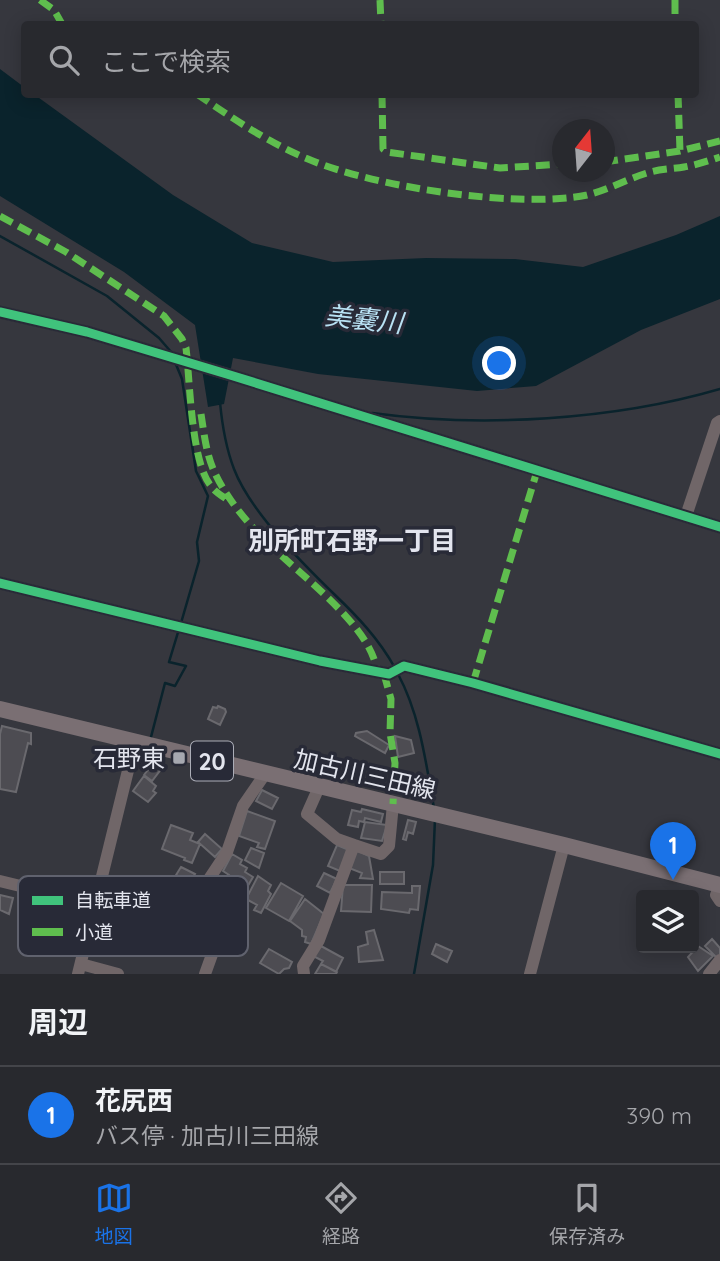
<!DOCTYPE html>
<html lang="ja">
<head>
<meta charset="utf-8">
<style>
  :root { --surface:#28292e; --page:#303136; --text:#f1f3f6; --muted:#a5a6aa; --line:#44454a; --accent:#1a73e8 }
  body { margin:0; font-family:Quicksand,"Noto Sans JP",sans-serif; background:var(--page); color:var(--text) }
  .controls { position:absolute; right:21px; bottom:21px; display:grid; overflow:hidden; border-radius:7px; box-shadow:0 4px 18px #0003 }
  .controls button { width:63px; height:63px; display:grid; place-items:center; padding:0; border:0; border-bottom:2px solid var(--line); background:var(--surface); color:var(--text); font:35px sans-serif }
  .compass { position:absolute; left:552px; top:119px; width:63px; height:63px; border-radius:50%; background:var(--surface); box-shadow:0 4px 18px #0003; rotate:17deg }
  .you { position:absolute; left:500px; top:364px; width:24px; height:24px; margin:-18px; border:5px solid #fff; border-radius:50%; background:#1a73e8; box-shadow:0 0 0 10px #1a73e833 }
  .badge { display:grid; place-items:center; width:46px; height:46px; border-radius:50%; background:var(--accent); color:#fff; font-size:23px; font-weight:700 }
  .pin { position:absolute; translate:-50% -58px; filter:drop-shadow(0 2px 4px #0008) }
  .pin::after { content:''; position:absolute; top:37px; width:24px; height:21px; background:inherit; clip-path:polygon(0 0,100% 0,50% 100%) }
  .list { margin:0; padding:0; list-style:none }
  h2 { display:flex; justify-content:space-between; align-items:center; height:91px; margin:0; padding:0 28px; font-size:30px }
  h2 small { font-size:23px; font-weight:400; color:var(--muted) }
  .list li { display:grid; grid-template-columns:46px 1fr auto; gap:21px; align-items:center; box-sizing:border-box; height:98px; padding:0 28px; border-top:2px solid var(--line) }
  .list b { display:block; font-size:26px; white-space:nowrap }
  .list p { margin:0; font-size:23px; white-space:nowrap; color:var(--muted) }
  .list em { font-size:23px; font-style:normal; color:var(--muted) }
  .icon { flex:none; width:38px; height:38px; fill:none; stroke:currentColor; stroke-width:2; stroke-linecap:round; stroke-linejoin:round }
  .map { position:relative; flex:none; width:720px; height:974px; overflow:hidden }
  .search { position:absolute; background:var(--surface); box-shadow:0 4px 18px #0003; left:21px; right:21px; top:21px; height:77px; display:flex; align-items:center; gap:18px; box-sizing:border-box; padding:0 24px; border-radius:7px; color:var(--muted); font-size:26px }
  .sheet { height:189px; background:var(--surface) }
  nav { display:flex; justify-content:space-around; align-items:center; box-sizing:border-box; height:98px; border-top:2px solid var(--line); background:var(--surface); font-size:19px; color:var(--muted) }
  nav a { display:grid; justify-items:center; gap:4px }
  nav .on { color:var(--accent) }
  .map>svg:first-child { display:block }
  .water { fill:#0a232c }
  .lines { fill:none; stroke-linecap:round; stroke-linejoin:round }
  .stream { stroke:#0a232c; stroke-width:2.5 }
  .building { fill:#4d4c52; stroke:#6a696e; stroke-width:2 }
  .minor { stroke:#706668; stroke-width:12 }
  .major { stroke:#7a6f73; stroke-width:16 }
  .quiet { stroke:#5fbe4e; stroke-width:7; stroke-dasharray:14 7; stroke-linecap:butt }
  .cycleway-casing { stroke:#282a37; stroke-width:13 }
  .cycleway { stroke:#40c37c; stroke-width:9 }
  .poi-dot { fill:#a6a8b0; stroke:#282a37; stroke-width:2.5 }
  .labels { text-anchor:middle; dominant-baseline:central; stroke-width:7; stroke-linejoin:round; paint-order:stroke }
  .shield { fill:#282a37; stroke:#abadb7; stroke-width:2 }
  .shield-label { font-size:23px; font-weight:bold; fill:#e3e5ee }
  .poi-label { font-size:24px; fill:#e3e5ee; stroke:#282a37; text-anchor:end }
  .street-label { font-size:24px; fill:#e3e5ee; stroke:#282a37 }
  .water-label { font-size:26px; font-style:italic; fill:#b9e2f4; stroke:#282a37 }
  .neighbourhood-label { font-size:26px; font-weight:bold; fill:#e3e5ee; stroke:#282a37 }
  .key { fill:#282a37; stroke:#60626e; stroke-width:2 }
  .key-label { font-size:19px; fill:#e3e5ee }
</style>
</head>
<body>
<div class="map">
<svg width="720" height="974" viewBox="0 0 720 974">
  <rect width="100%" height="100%" fill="#36373e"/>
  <path class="water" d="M0,69L24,87V94L35,95L173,195L252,243L333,262L426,258L515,259L583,267L676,235L720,216V299L641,330L536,386L477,391L318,374L233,358L224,404L208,407L195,325L124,272L0,196Z"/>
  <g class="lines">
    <path class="stream" d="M0,236L107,296L159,338L172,353
      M175,362L182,379L196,471L208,496L197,542L199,561L181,623
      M220,402C222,424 226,448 234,469C250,511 302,563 334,594C357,616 379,639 395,668
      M372,413C482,428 614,420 720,389
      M398,674C420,715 426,763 434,808
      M151,737L165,683L175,686L186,666L169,662L179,629
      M414,974L433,865L435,819"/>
  </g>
  <path class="building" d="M218,706L225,709L226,712L220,725L208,719L213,707L217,708Z
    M2,726L31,733V744L28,743L16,792L0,789V734Z
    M367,731L389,745L385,753L355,736L356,733Z
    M395,736L411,740L414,753L398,757Z
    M154,762L162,768L152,781L144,775Z
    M144,776L156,786L153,791L156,793L148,802L133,791Z
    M262,790L278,798L272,809L256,801Z
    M362,809L383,814L381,822L365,818L364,822L359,821L358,827L348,825L352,810L361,812Z
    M247,811L275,821L265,849L257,847L259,843L239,836Z
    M408,820L416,822L413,834L408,832L406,840L403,839Z
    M365,822L387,825L382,841L361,838Z
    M171,825L193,833L190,840L200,844L192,863L184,860L185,858L162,849Z
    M205,834L222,849L215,857L198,842Z
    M337,845L349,850L340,871L328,866Z
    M251,848L264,853L259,868L245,860Z
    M356,850L369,856L373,879L360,878L362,873L349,868Z
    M232,854L242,860L240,864L247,868L245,872L253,877L243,894L234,888L237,883L228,878L229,875L223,871Z
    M181,867L195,874L190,882L176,875Z
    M380,872H404V884H380Z
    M324,873L337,879L330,893L317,886Z
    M258,876L271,885L268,891L271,894L261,913L254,910L257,905L246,899Z
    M281,883L303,896L289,921L266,908Z
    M343,885H372L371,912L341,911Z
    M412,886H420L418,910L410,909L409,913L381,909L382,892L412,893Z
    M0,895L13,898L9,914L0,910Z
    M305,899L324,914L311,944L305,942L306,937L302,936V930L290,921Z
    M374,930L383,960L359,962L358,947L368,944L366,932Z
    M712,939L720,948V955L717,958L705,946Z
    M436,944L452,951L447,962L432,954Z
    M321,946L343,958L336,972L321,964L323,961L313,956Z
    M698,946L713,956L698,971L688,957Z
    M269,949L292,962L289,968L284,969L279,974L260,963Z
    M321,964L337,972L336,974H315Z"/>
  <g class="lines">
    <path class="minor" d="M0,312L87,332L230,375L720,527
      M686,516L717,423L720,421
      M0,583L320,661L389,674L404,666L473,683L720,754
      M319,787L307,814L337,839L354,845
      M0,881L95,904
      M720,885L716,895L720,901
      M81,964L118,974
      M78,974L135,742
      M205,974L223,924L203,894L205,885L227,852L243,806L265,774
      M304,974L303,966L319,940L354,845L381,854L389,846L393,804
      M530,974L564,845
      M709,974L720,960"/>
    <path class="major" d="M0,709L564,845L720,885"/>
    <path class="quiet" d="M40,0L54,10L62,24
      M380,0L381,24
      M675,0V24
      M197,94C232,118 269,143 308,159C373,187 518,209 587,195C608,190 627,179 647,173C659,169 672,169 684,167C696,165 708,161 720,157
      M382,94L383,149L387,152L500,168L562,164
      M678,94L680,151
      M604,162L680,151L720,141
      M0,216L66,252L164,316L182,339L186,348C190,380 191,463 211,486C215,492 222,496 228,500L230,498
      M201,414C204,433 206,453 214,471C226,498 248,524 269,544C300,575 374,628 377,673
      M384,674L391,699L390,733L395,763L393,804
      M473,683L537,471"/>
    <g class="cycleway-casing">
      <path id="cycleway" d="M0,312L87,332L230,375L720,527
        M0,583L320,661L389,674L404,666L473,683L720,754"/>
    </g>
    <use href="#cycleway" class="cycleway"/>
  </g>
  <rect class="poi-dot" x="172" y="751" width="14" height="14" rx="3.5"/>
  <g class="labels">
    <rect class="shield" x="191" y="741.5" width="42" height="39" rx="5"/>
    <g class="shield-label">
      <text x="212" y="761">20</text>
    </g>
    <g class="poi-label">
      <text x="165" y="758">石野東</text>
    </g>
    <g class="street-label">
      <text transform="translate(365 774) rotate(13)">加古川三田線</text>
    </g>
    <g class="water-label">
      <text transform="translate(364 319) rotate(6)">美嚢川</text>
    </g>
    <g class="neighbourhood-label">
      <text x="352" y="540">別所町石野一丁目</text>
    </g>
  </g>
  <rect x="18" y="876" width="230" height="80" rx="10" class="key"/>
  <rect x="32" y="896" width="31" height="9" fill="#40c37c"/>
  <rect x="32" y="928" width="31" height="8" fill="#5fbe4e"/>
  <g class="key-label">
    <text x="75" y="907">自転車道</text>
    <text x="75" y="939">小道</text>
  </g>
</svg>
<div class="controls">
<button><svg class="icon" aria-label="layers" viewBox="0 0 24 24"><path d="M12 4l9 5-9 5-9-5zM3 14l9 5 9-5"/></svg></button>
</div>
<svg class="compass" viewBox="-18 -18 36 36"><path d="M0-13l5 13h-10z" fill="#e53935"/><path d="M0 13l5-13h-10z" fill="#a5a6aa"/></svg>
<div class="you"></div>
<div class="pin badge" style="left:673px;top:880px">1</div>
<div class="search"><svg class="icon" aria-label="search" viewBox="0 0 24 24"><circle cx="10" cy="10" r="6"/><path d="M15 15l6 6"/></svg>ここで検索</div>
</div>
<section class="sheet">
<h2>周辺<small></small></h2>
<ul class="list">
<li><span class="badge">1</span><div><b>花尻西</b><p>バス停 · 加古川三田線</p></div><em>390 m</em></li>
</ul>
</section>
<nav>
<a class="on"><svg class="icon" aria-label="map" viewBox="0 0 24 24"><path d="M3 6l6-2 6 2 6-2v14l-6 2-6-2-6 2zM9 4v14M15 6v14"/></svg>地図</a>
<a><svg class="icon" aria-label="directions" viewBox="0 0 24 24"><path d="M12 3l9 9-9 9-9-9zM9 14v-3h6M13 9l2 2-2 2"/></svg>経路</a>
<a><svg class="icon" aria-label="saved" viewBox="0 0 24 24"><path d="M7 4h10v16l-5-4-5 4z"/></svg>保存済み</a>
</nav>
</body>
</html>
